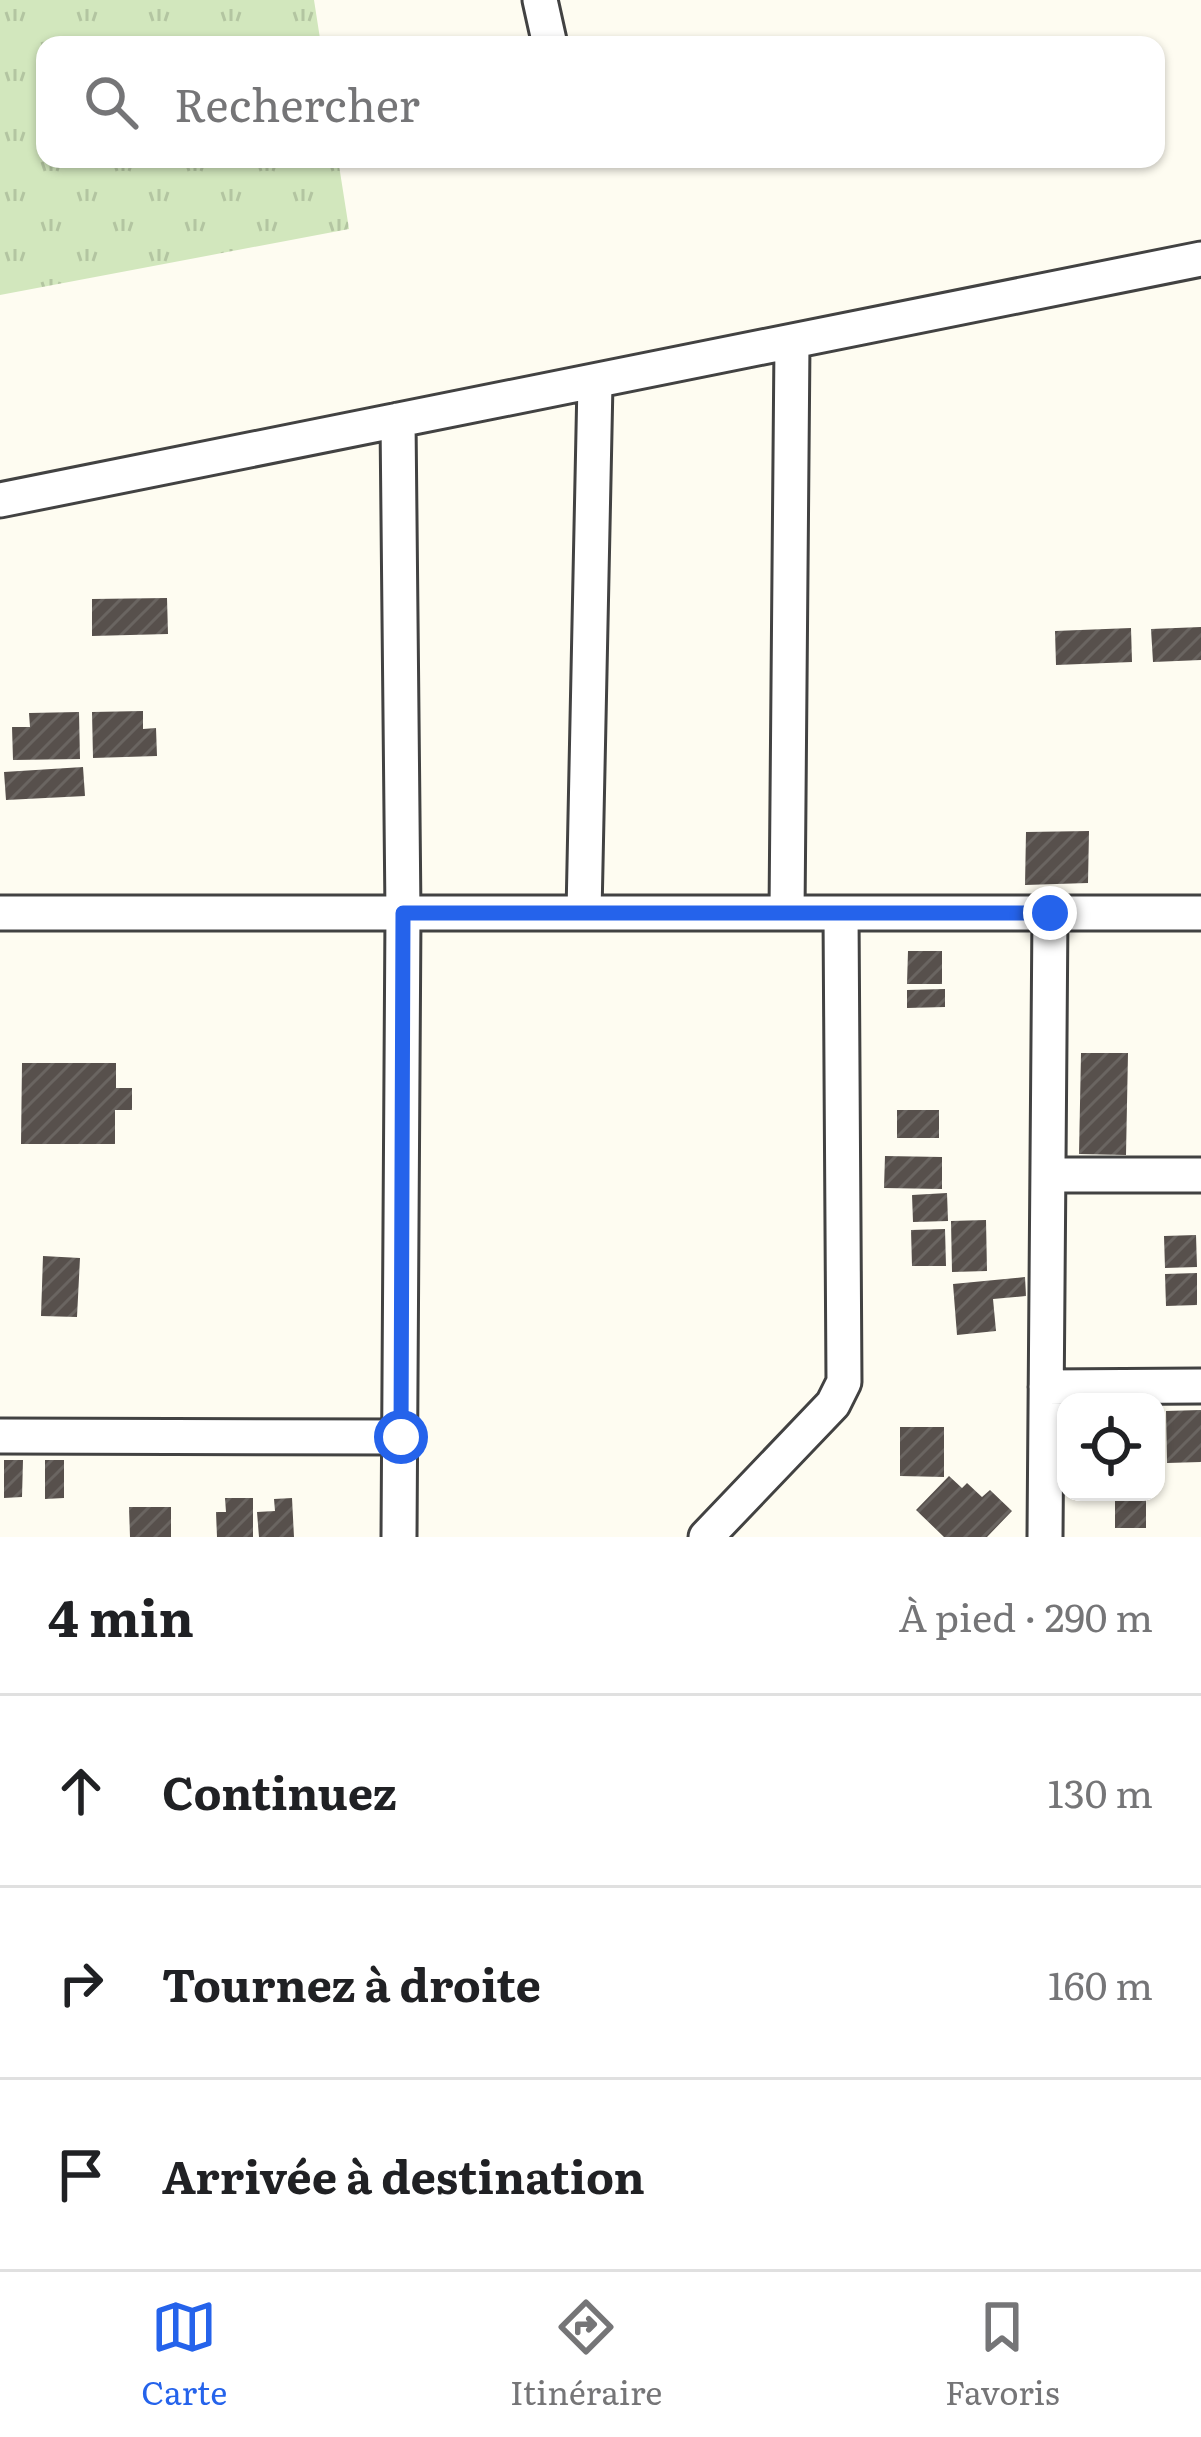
<!DOCTYPE html>
<html lang="fr">
<head>
<meta charset="utf-8">
<style>
  :root { --surface:#fff; --page:#f2f2f2; --text:#202124; --muted:#757577; --line:#e0e0e0; --accent:#2563eb }
  body { margin:0; font-family:Literata,serif; background:var(--page); color:var(--text) }
  .controls { position:absolute; right:36px; bottom:36px; display:grid; overflow:hidden; border-radius:24px; box-shadow:0 3px 9px #0004 }
  .controls button { width:108px; height:108px; display:grid; place-items:center; padding:0; border:0; border-bottom:3px solid var(--line); background:var(--surface); color:var(--text); font:60px sans-serif }
  .stop { position:absolute; width:36px; height:36px; margin:-27px; border:9px solid #2563eb; border-radius:50%; background:#fff }
  .stop.end { background:#2563eb; border-color:#fff; box-shadow:0 3px 12px #0008 }
  .list { margin:0; padding:0; list-style:none }
  h2 { display:flex; justify-content:space-between; align-items:center; height:156px; margin:0; padding:0 48px; font-size:51px }
  h2 small { font-size:39px; font-weight:400; color:var(--muted) }
  .list li { display:grid; grid-template-columns:78px 1fr auto; gap:36px; align-items:center; box-sizing:border-box; height:192px; padding:0 48px; border-top:3px solid var(--line) }
  .list b { display:block; font-size:45px; white-space:nowrap }
  .list em { font-size:39px; font-style:normal; color:var(--muted) }
  .icon { flex:none; width:66px; height:66px; fill:none; stroke:currentColor; stroke-width:2; stroke-linecap:round; stroke-linejoin:round }
  .map { position:relative; flex:none; width:1201px; height:1537px; overflow:hidden }
  .search { position:absolute; background:var(--surface); box-shadow:0 3px 9px #0004; left:36px; right:36px; top:36px; height:132px; display:flex; align-items:center; gap:30px; box-sizing:border-box; padding:0 42px; border-radius:24px; color:var(--muted); font-size:45px }
  .sheet { height:732px; background:var(--surface) }
  nav { display:flex; justify-content:space-around; align-items:center; box-sizing:border-box; height:168px; border-top:3px solid var(--line); background:var(--surface); font-size:33px; color:var(--muted) }
  nav a { display:grid; justify-items:center; gap:6px }
  nav .on { color:var(--accent) }
  .map>svg:first-child { display:block }
  .grass { fill:url(#grass-tufts) }
  .building { fill:url(#building-hatch) }
  .lines { fill:none; stroke-linecap:round; stroke-linejoin:round }
  .street-casing { stroke:#424242; stroke-width:39 }
  .street { stroke:#fff; stroke-width:33 }
  .route { stroke:#2563eb; stroke-width:15 }
</style>
</head>
<body>
<div class="map">
<svg width="1201" height="1537" viewBox="0 0 1201 1537">
  <defs>
    <pattern id="grass-tufts" width="24" height="20" patternUnits="userSpaceOnUse" patternTransform="scale(3)"><rect width="24" height="20" fill="#d2e7bd"/><path d="M3 7l-1-3M5 7V3M7 7l1-3M15 17l-1-3M17 17v-4M19 17l1-3" fill="none" stroke="#b3c5a1"/></pattern>
    <pattern id="building-hatch" width="6" height="6" patternUnits="userSpaceOnUse" patternTransform="scale(3)"><rect width="6" height="6" fill="#57504c"/><path d="M-1 1l2-2M0 6l6-6M5 7l2-2" fill="none" stroke="#6a6561"/></pattern>
  </defs>
  <rect width="100%" height="100%" fill="#fefcf1"/>
  <path class="grass" d="M0,0H314L321,45H45V159H338L349,229L0,295Z"/>
  <path class="building" d="M167,598L168,634L92,636V599Z
    M1201,627V660L1153,662L1151,629Z
    M1131,628L1132,662L1056,665L1055,631Z
    M143,711V729L156,728L157,756L93,758L92,712Z
    M79,712L80,759L13,760L12,727H30L29,713Z
    M83,767L85,796L6,800L4,772Z
    M1089,831L1088,883L1025,885L1026,832Z
    M908,951H942V984H907Z
    M945,989V1007L907,1008V990Z
    M1081,1053H1128L1126,1155L1079,1154Z
    M22,1063H116V1088H132V1110H115V1144H21Z
    M897,1110H939V1138H897Z
    M885,1156L942,1157V1189L884,1188Z
    M947,1193L948,1221L913,1222L912,1195Z
    M986,1220L987,1271L952,1272L951,1221Z
    M945,1229L946,1266H912L911,1230Z
    M1196,1235L1197,1267L1165,1268L1164,1236Z
    M43,1256L80,1258L77,1317L41,1316Z
    M1197,1273V1305L1166,1306L1165,1274Z
    M1025,1277L1026,1296L993,1299L996,1331L957,1335L953,1284Z
    M1201,1410V1462L1167,1463L1166,1411Z
    M900,1427H944V1477L900,1476Z
    M4,1460H23L22,1497L4,1498Z
    M45,1460H64V1498L45,1499Z
    M949,1476L962,1488L967,1483L982,1497L990,1490L1012,1511L987,1537H944L916,1510Z
    M1115,1497H1146V1528H1115Z
    M225,1498H253V1537H217L216,1512H226Z
    M292,1498L294,1537H259L257,1512L275,1511L274,1499Z
    M129,1507H171V1537H130Z"/>
  <g class="lines">
    <g class="street-casing">
      <path id="street" d="M540,0L550,45
        M398,420L403,913L399,1537
        M0,500L1201,259
        M0,913H1201
        M584,913L595,383
        M787,913L792,343
        M1048,1175H1201
        M1046,1387L1201,1386
        M0,1436L401,1437
        M706,1537L833,1404L844,1382L841,913
        M1045,1537L1050,913"/>
    </g>
    <use href="#street" class="street"/>
  </g>
  <g class="lines">
    <path class="route" d="M401,1437L403,913H1050"/>
  </g>
</svg>
<div class="controls">
<button><svg class="icon" aria-label="locate" viewBox="0 0 24 24"><circle cx="12" cy="12" r="6"/><path d="M12 2v4M12 18v4M2 12h4M18 12h4"/></svg></button>
</div>
<div class="stop" style="left:401px;top:1437px"></div>
<div class="stop end" style="left:1050px;top:913px"></div>
<div class="search"><svg class="icon" aria-label="search" viewBox="0 0 24 24"><circle cx="10" cy="10" r="6"/><path d="M15 15l6 6"/></svg>Rechercher</div>
</div>
<section class="sheet">
<h2>4 min<small>À pied · 290 m</small></h2>
<ul class="list">
<li><svg class="icon" aria-label="ahead" viewBox="0 0 24 24"><path d="M12 20V5M6 11l6-6 6 6"/></svg><div><b>Continuez</b></div><em>130 m</em></li>
<li><svg class="icon" aria-label="right" viewBox="0 0 24 24"><path d="M7 20v-9h11M14 6l5 5-5 5"/></svg><div><b>Tournez à droite</b></div><em>160 m</em></li>
<li><svg class="icon" aria-label="arrive" viewBox="0 0 24 24"><path d="M6 21V4h12l-3 4 3 4H6"/></svg><div><b>Arrivée à destination</b></div></li>
</ul>
</section>
<nav>
<a class="on"><svg class="icon" aria-label="map" viewBox="0 0 24 24"><path d="M3 6l6-2 6 2 6-2v14l-6 2-6-2-6 2zM9 4v14M15 6v14"/></svg>Carte</a>
<a><svg class="icon" aria-label="directions" viewBox="0 0 24 24"><path d="M12 3l9 9-9 9-9-9zM9 14v-3h6M13 9l2 2-2 2"/></svg>Itinéraire</a>
<a><svg class="icon" aria-label="saved" viewBox="0 0 24 24"><path d="M7 4h10v16l-5-4-5 4z"/></svg>Favoris</a>
</nav>
</body>
</html>
